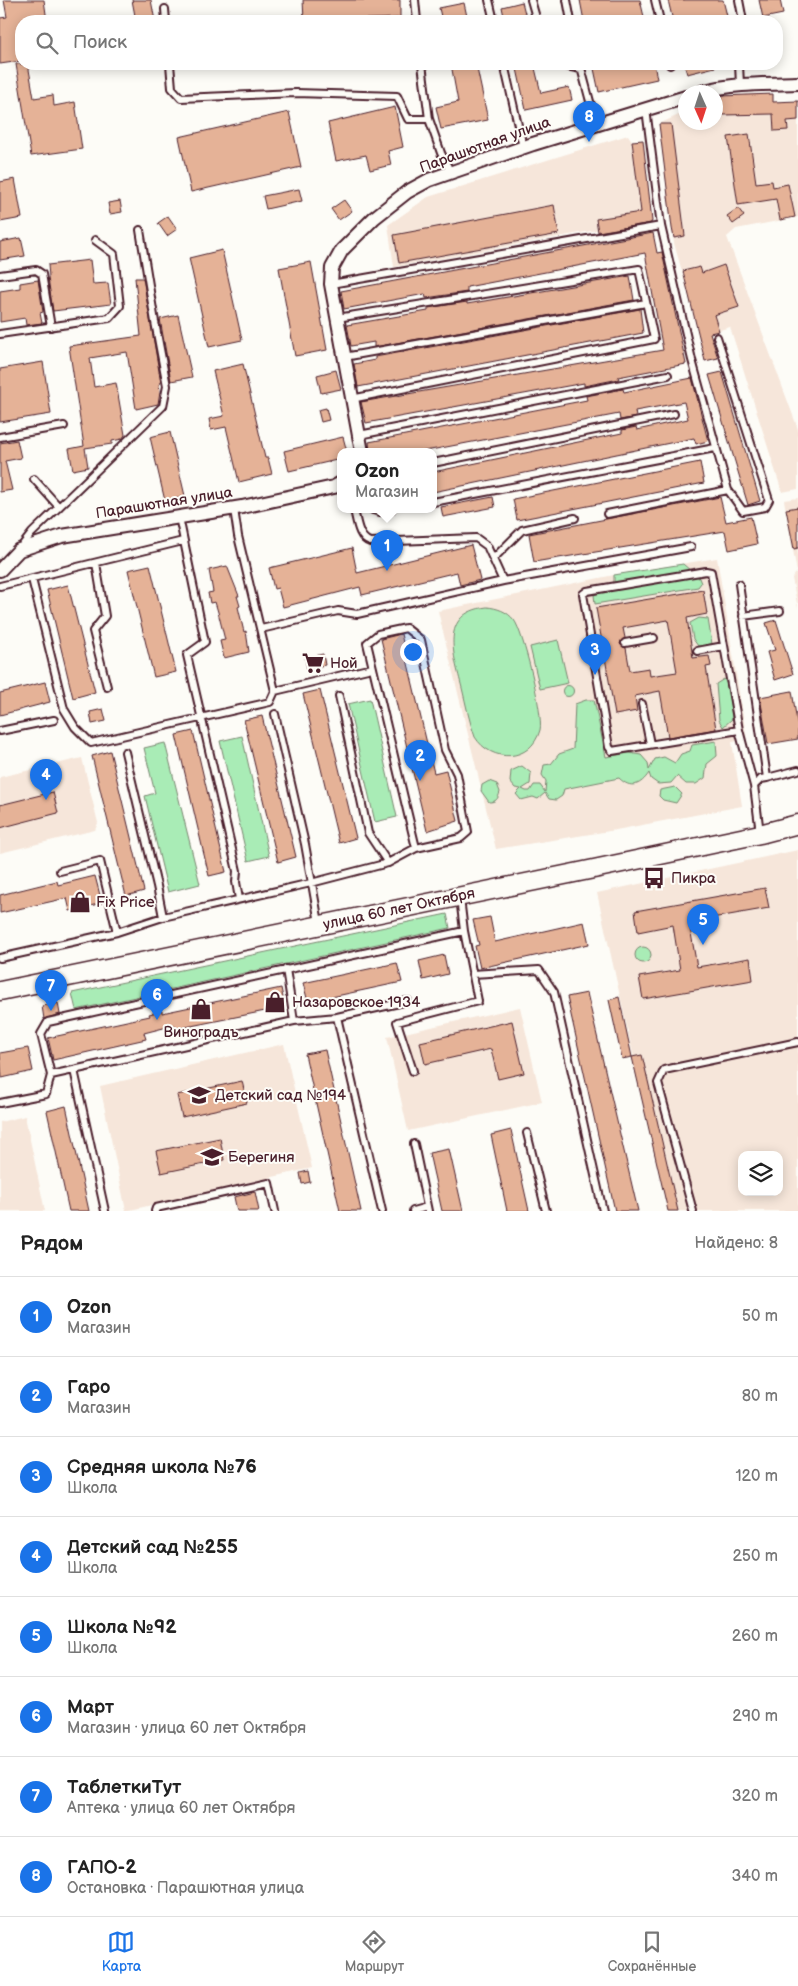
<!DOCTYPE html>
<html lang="ru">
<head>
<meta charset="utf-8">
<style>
  :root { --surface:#fff; --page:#f2f2f2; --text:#222; --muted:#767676; --line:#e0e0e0; --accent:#1a73e8 }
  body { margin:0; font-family:"Balsamiq Sans",sans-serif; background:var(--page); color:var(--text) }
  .controls { position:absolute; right:15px; bottom:15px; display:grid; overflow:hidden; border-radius:10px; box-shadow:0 2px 12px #0003 }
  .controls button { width:45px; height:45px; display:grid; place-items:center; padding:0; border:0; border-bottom:1px solid var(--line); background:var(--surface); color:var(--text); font:25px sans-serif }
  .compass { position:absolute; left:678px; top:85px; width:45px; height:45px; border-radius:50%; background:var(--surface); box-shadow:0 2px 12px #0003; rotate:177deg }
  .you { position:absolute; left:412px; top:651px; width:18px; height:18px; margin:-12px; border:4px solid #fff; border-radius:50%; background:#1a73e8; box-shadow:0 0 0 8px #1a73e833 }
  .badge { display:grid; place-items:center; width:32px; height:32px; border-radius:50%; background:var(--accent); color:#fff; font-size:16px; font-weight:700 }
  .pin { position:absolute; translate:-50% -41px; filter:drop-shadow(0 1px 2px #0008) }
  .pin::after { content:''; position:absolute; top:26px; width:18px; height:15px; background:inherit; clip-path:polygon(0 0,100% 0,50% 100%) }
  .popup { position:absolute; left:337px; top:448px; width:100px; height:65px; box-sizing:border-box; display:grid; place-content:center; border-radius:10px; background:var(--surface); filter:drop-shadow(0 1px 4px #0005); font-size:16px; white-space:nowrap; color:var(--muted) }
  .popup b { font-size:19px; color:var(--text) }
  .popup::after { content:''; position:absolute; left:50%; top:100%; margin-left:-10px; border:10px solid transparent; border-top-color:var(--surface) }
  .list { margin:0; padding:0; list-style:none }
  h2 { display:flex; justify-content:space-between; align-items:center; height:65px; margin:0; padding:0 20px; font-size:21px }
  h2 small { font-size:16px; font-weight:400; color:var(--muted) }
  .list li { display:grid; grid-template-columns:32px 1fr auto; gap:15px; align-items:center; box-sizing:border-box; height:80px; padding:0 20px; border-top:1px solid var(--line) }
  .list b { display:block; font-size:19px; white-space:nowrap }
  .list p { margin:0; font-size:16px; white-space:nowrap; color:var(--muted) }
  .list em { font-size:16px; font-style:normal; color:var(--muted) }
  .icon { flex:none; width:28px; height:28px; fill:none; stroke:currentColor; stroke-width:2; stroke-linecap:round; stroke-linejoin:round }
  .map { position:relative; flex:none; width:798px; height:1211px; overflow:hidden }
  .search { position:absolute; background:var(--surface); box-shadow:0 2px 12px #0003; left:15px; right:15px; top:15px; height:55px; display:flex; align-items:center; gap:12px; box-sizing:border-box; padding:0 18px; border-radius:20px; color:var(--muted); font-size:19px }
  .sheet { height:705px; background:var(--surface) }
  nav { display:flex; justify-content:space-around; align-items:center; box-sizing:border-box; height:70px; border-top:1px solid var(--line); background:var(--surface); font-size:14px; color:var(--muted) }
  nav a { display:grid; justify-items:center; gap:2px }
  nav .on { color:var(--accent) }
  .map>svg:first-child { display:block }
  .built { fill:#f6e6da; fill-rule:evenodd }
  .green { fill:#a9ecb6; stroke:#7a8670 }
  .building { fill:#e5b297; stroke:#4a1f2b; fill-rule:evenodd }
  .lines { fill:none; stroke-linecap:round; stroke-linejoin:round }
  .lane-casing { stroke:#4a1f2b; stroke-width:10 }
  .street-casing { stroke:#4a1f2b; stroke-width:16 }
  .secondary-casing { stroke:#4a1f2b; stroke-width:21 }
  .lane { stroke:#fdfcf7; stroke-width:6 }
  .street { stroke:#fdfcf7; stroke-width:12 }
  .secondary { stroke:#fdfcf7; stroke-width:18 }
  .labels { text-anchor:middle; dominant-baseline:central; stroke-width:4; stroke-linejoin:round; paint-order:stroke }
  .street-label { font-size:15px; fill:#4a1f2b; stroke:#fdfcf7 }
  .poi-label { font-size:15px; fill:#4a1f2b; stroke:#fdfcf7; text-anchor:start }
</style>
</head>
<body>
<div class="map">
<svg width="798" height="1211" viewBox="0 0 798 1211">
  <rect width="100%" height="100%" fill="#fdfcf7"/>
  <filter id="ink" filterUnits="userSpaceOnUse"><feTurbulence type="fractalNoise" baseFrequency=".02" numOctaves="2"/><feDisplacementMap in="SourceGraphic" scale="10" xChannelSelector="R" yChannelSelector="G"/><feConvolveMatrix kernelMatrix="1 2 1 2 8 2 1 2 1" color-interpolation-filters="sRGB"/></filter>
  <g filter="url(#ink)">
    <path class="built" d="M773,94V102L798,101V217L736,229L727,237L798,429V489L782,492L730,327L700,336L674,243L659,124L685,112L686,122H716V98L721,95Z
      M628,135L632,141L641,212L596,219L597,230L394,267L388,225L428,197Z
      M798,498V608L792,578L797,572L784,500Z
      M717,558L747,740L732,742L742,806L616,830L496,849L438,611L614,575Z
      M82,758L98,823L95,830L0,853V777Z
      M798,850V1211H668L597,893ZM742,1155H779V1192H742Z
      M520,1007L542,1102L408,1131L387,1037Z
      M284,1044L312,1168L126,1211L100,1086Z
      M25,1116L45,1211H0V1122Z"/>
    <path class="green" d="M683,564L699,578L701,583L698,587L595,604L594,595L607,590L614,583V575Z
      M487,607C497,608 507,611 514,620C523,631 544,716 540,730C531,763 491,763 475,737C469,721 466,704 462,688C454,656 438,613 487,607Z
      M699,618L708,619L712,644L698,646L693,639L690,623Z
      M558,640L568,683L540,689L530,647Z
      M724,679L728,686L732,719L723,727L719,720L716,684Z
      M562.5 691a5.5 5.5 0 1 1 11 0a5.5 5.5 0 1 1-11 0Z
      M370,699L397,817L375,822L348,704Z
      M586,700H594L606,757L629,753L641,755L648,763L649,770L655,759L664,757L675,763L681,754L690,751L692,745L716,741L717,756L707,764L705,778L696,784H686L677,776L671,783L658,784L651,779L649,773C641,785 631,790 619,778L564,789L562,796L556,800L549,799L545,793L538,799L533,797L521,800L516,794L521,789L515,788L510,782L511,771L522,766L531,773L530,784L522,789L526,791H530L534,785H540L545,792L546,781L542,775L544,765L551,764L559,754L573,749L575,704Z
      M242,736L269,856L248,861L220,741Z
      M165,743L200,884L168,892L145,796L155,793L144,748Z
      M489,781L497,784L500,792C498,799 496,802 489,802L481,791L482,785Z
      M675,787L682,794L676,803L663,800L659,796L660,790Z
      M447,914L450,928L76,1010L72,993Z
      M635 955a8 8 0 1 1 16 0a8 8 0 1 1-16 0Z"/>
    <path class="building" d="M4,0H44L47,21H21V61L0,64V18L7,17Z
      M132,0H151L155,21H136Z
      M303,0H400V18L304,21Z
      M580,0H640L645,21H584Z
      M668,0H723L728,20L723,21H673Z
      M759,0H780L783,14L763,18Z
      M522,2L527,21H505L502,7Z
      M464,3L468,21H442L439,8Z
      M16,64H28L34,98L53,95L54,106L75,102L82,149L31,156Z
      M451,64H476L488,120L441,129L436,107L458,102Z
      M516,64H534L541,93L569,87L572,100L526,110Z
      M593,64H654L657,79L599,92Z
      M684,64H714L715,67L687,74Z
      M773,94V102L798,101V120L787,121L788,130L774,131L773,114L722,115L721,96Z
      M395,107L403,147L388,151L391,165L370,170L366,155L336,161L328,123Z
      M289,112L301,167L191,192L179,137Z
      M659,124H671L685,236L674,238L672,228Z
      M749,134L756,183L772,181L773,187L788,184L795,217L780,220L776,199L738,205L728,137Z
      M643,140L652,221L651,223L598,232L596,219L641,212L632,141Z
      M15,179L22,218L0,222V182Z
      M299,189L302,201L266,209L263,196Z
      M344,200L352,211L339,220L331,209Z
      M120,201L122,212L110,214L108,203Z
      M554,205L559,234L399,263L394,235Z
      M738,208L744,216L733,224L727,216Z
      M168,216L177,229L167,236L158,223Z
      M653,233L657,253L662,252L686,364L618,377L619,379L584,386V383L366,423L361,402L663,350L645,253L467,287V292L426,298L425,294L344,309L341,291Z
      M21,238L25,256L0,260V242Z
      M222,250L242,340L209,347L189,258Z
      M90,260L93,284L108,283L111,304L53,311L48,278L49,277L48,265Z
      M311,262L327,350L295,356L279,268Z
      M724,265L739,307L714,315L719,331L710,333L718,358L705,361L683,271L700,267L702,273Z
      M630,276L634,300L374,347V342L351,346L347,325L428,311V308L467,302V304Z
      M135,278H143L161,383L159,384L160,391L158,404L136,409L127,352L90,358L94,387L116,383L125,435L122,439L112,441V444L85,448L88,467L73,470L69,449L84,446L69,346L141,336Z
      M38,280L43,312L40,313L42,323L26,325L25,318L0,322V291L20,288V283Z
      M640,309L643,333L358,387L354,364L375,360V357Z
      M178,315L192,377L171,381L160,319Z
      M43,362L51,414L0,422V369Z
      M243,364L265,458H268L272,474L239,482L226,427L211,430L209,419L224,416L213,371Z
      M336,370L341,389L321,393L317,375Z
      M722,372L760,501L748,505L709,375Z
      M692,378L708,441L696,444L694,438L433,492V472L622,433V430L636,427L637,430L688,419L684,402L635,411L636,417L620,420L619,414L420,452H370L369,442L587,400L586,396L623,389L624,392Z
      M326,408L329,420L321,422L318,410Z
      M170,432L185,496L165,501L150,437Z
      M343,437L347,452H341V459L289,471L284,451Z
      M17,440L21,458L5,461L12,490L0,492V443Z
      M700,462L704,483L517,520L513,499Z
      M493,497L495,507L443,517L441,507Z
      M720,497L726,522L751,517L757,544L729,550L725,531L534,562L529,534Z
      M798,507V548L794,549L786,509Z
      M471,545L480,580L460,585L457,572L362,595L360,587L283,607L278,588L274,589L269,568L352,548L357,573Z
      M150,565L176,672L154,677L128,570Z
      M227,566L239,596H237L240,606L238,607L244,632L246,631L249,652L224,658L220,641L225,640L218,612L215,602L210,603L208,593L213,592L209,570Z
      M68,585L95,692L73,698L47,590Z
      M703,590L707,614L687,618L693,658L709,656L711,666L706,667L716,729L668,737L660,691L635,696L637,711L615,715L604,652L607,649L608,646L605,643L602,642L596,608ZM668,620L677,672L650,676L649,668L630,671L626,648L623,647L620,644L621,641L625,638L623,628Z
      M776,620L793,674L775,680L767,652L775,650L766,623Z
      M401,634L434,773L446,770L458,821L427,831L381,639Z
      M323,654L325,665L307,669L305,658Z
      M45,682L50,702L0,715V693Z
      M320,690L356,838L339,843L303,694Z
      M792,691L798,728V739L768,744L760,697Z
      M103,709L106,721L92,724L90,712Z
      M262,716L296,857L278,862L244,720Z
      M193,731L226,872L209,876L176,735Z
      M110,751L144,891L126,896L92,756Z
      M53,792L58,813L0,828V805Z
      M95,876L102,903L70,911L67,898L0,913V895L57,881L58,885Z
      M765,888L769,908L689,922L697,967L750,958L753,980L643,999L639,977L680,970L673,925L638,932L635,911Z
      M490,917L495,942L584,922L589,944L480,968L475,946L479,945L473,920Z
      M444,955L448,974L423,980L419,961Z
      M397,963L402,982L308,1002L303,983Z
      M281,988L285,1007L176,1029L175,1025L144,1033L146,1039L53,1060L48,1038L150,1016L149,1014L162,1011V1013Z
      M587,993L638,1211H615L567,997Z
      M619,997L632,1057L622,1059L609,1000Z
      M58,1003L60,1014L44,1019L42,1006Z
      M512,1021L524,1073L498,1079L491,1049L425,1064L420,1042Z
      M28,1048L33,1071L2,1078L0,1053Z
      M325,1050L361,1211H340L305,1054Z
      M642,1055L678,1211H668L632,1057Z
      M242,1081L247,1103L182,1117L177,1095Z
      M66,1106L89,1211H69L47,1111Z
      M511,1130L529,1211H507L491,1135Z
      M220,1138L224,1160L161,1173L156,1151Z
      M449,1149L463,1211H442L429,1153Z
      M308,1171L310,1182L302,1184L300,1173Z
      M255,1192L259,1211H237L234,1197Z"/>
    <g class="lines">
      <g class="lane-casing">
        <path id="lane" d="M415,0L417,21
          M489,0L494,21
          M531,0L537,21
          M567,0L571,21
          M655,0L660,21
          M739,0L743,21
          M165,9L166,21
          M170,64L172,88L181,98L296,93L397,96L408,119H429
          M422,64L429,119L441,153L451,173
          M504,64L523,147
          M557,64L581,69
          M580,64L596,124
          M670,64V65
          M739,64L740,85
          M646,109L661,226L692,360L728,490L743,511L765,507L769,500L717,337
          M0,275L36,270L42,274L51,327
          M331,284L661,226
          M337,318L639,269L654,339L351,399
          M0,334L109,318L120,306L114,254L95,240
          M344,357L646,303
          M359,435L668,375
          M0,437L64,426
          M433,463L674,414
          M34,479L59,507
          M433,502L715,448
          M354,510C357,521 358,538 370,542L476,538L487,546L503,581
          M373,510L380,512L391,510
          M607,514L728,490
          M179,517L205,642L187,655L237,871L236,882L239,899
          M21,547L32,533L163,406L167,386L155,322L140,230
          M493,559L522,530L575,518
          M96,563L105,616L93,631L107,687
          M32,579L64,709L75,727L91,743L270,702L275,691L238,536L234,509
          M739,584L767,778L761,779L754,786L760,833
          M0,586L183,541
          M743,616L780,611
          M261,629L338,611L357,614L503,581L691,547
          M625,643L654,638
          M593,648L603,647
          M697,651L724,646
          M275,691L372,668
          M339,696L368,833L388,863
          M642,704L650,744
          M275,714L305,844L319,923
          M739,730L612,751L609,747L583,594L587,591L706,571L711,572L739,730L754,786
          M0,731L54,720
          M125,752L157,886L163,917
          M767,778L798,770
          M60,871L100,861L117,932
          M0,958L117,932L163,917L311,883L388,863L416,848L461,838L468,832L457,774L445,750L421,640L406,628L378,634L367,643L416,848
          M286,969L294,1021
          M472,974L539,970L554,992L603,1211
          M408,1001L337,1017L294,1021L51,1075L41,1034L48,1022L464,931
          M337,1017L382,1211
          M74,1070L105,1211
          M413,1071L397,1022L478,1001L464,931L460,898
          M0,1103L46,1094L51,1075
          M527,1133L546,1211
          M414,1144L428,1211
          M155,1211L156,1208L269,1183L275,1211
          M413,1211L427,1207
          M693,1211L658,1083L664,1070L798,1042"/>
      </g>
      <g class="street-casing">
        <path id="street" d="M702,92C734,83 766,84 798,83
          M362,452L331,284L332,268L342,250L374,218L407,192L429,180L533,144L686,97
          M0,570L19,550L62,536L242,507L334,487L341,483"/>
      </g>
      <g class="secondary-casing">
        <path id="secondary" d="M0,991L589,870L760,834L798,824"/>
      </g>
      <use href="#lane" class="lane"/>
      <use href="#street" class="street"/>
      <use href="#secondary" class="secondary"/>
    </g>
  </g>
  <defs>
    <g id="supermarket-bare" transform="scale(1.725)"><path d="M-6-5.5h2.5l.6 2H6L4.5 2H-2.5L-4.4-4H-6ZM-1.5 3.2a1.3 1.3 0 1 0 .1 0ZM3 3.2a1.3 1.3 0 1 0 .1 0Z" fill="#4a1f2b" stroke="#fdfcf7" stroke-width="2.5" paint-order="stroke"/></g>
    <g id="bus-bare" transform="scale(1.725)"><path d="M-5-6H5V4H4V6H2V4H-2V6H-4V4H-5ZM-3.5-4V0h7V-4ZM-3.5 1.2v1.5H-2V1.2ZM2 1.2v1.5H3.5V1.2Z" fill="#4a1f2b" stroke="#fdfcf7" stroke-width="2.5" paint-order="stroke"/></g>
    <g id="shop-bare" transform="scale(1.725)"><path d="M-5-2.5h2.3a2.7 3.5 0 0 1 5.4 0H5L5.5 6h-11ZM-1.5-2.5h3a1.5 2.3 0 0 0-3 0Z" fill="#4a1f2b" stroke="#fdfcf7" stroke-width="2.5" paint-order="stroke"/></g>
    <g id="school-bare" transform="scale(1.725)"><path d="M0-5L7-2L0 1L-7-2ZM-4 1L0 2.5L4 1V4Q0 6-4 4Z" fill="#4a1f2b" stroke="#fdfcf7" stroke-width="2.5" paint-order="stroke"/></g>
  </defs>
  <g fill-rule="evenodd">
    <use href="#supermarket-bare" x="313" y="663"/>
    <use href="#bus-bare" x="654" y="878"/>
    <use href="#shop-bare" x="80" y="902"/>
    <use href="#shop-bare" x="275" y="1002"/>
    <use href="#shop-bare" x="201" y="1009"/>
    <use href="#school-bare" x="199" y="1095"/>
    <use href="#school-bare" x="212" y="1157"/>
  </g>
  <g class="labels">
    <g class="street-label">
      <text transform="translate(485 145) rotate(-20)">Парашютная улица</text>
      <text transform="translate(164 503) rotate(-9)">Парашютная улица</text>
      <text transform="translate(399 909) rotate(-12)">улица 60 лет Октября</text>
    </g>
    <g class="poi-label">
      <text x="330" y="663">Ной</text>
      <text x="671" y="878">Пикра</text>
      <text x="96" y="902">Fix Price</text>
      <text x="292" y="1002">Назаровское 1934</text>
      <text x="201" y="1032" text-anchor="middle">Виноградъ</text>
      <text x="215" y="1095">Детский сад №194</text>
      <text x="228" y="1157">Берегиня</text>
    </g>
  </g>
</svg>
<div class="controls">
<button><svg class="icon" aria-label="layers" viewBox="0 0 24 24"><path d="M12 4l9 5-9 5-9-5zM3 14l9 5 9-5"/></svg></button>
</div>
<svg class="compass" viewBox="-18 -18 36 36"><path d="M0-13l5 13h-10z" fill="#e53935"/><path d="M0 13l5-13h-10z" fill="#767676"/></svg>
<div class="you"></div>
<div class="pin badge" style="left:387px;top:571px">1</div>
<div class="popup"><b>Ozon</b>Магазин</div>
<div class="pin badge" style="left:420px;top:781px">2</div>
<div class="pin badge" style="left:595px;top:675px">3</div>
<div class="pin badge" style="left:46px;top:800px">4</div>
<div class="pin badge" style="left:703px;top:945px">5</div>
<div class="pin badge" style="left:157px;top:1020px">6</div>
<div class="pin badge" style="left:51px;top:1011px">7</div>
<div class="pin badge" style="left:589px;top:142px">8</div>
<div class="search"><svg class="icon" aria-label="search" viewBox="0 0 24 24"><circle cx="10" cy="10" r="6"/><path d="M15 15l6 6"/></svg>Поиск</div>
</div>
<section class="sheet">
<h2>Рядом<small>Найдено: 8</small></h2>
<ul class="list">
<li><span class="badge">1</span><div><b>Ozon</b><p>Магазин</p></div><em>50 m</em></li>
<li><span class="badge">2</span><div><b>Гаро</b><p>Магазин</p></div><em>80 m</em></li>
<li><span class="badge">3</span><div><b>Средняя школа №76</b><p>Школа</p></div><em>120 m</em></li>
<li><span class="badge">4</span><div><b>Детский сад №255</b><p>Школа</p></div><em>250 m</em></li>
<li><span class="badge">5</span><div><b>Школа №92</b><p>Школа</p></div><em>260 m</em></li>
<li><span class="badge">6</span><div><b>Март</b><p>Магазин · улица 60 лет Октября</p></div><em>290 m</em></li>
<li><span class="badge">7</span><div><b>ТаблеткиТут</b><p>Аптека · улица 60 лет Октября</p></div><em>320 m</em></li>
<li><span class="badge">8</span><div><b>ГАПО-2</b><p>Остановка · Парашютная улица</p></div><em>340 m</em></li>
</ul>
</section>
<nav>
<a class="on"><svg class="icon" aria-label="map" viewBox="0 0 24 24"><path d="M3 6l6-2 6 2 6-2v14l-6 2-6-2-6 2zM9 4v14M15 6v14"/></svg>Карта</a>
<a><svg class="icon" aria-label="directions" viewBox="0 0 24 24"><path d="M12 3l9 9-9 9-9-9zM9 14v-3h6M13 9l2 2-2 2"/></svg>Маршрут</a>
<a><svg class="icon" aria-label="saved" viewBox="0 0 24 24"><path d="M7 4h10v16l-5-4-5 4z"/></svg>Сохранённые</a>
</nav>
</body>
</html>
